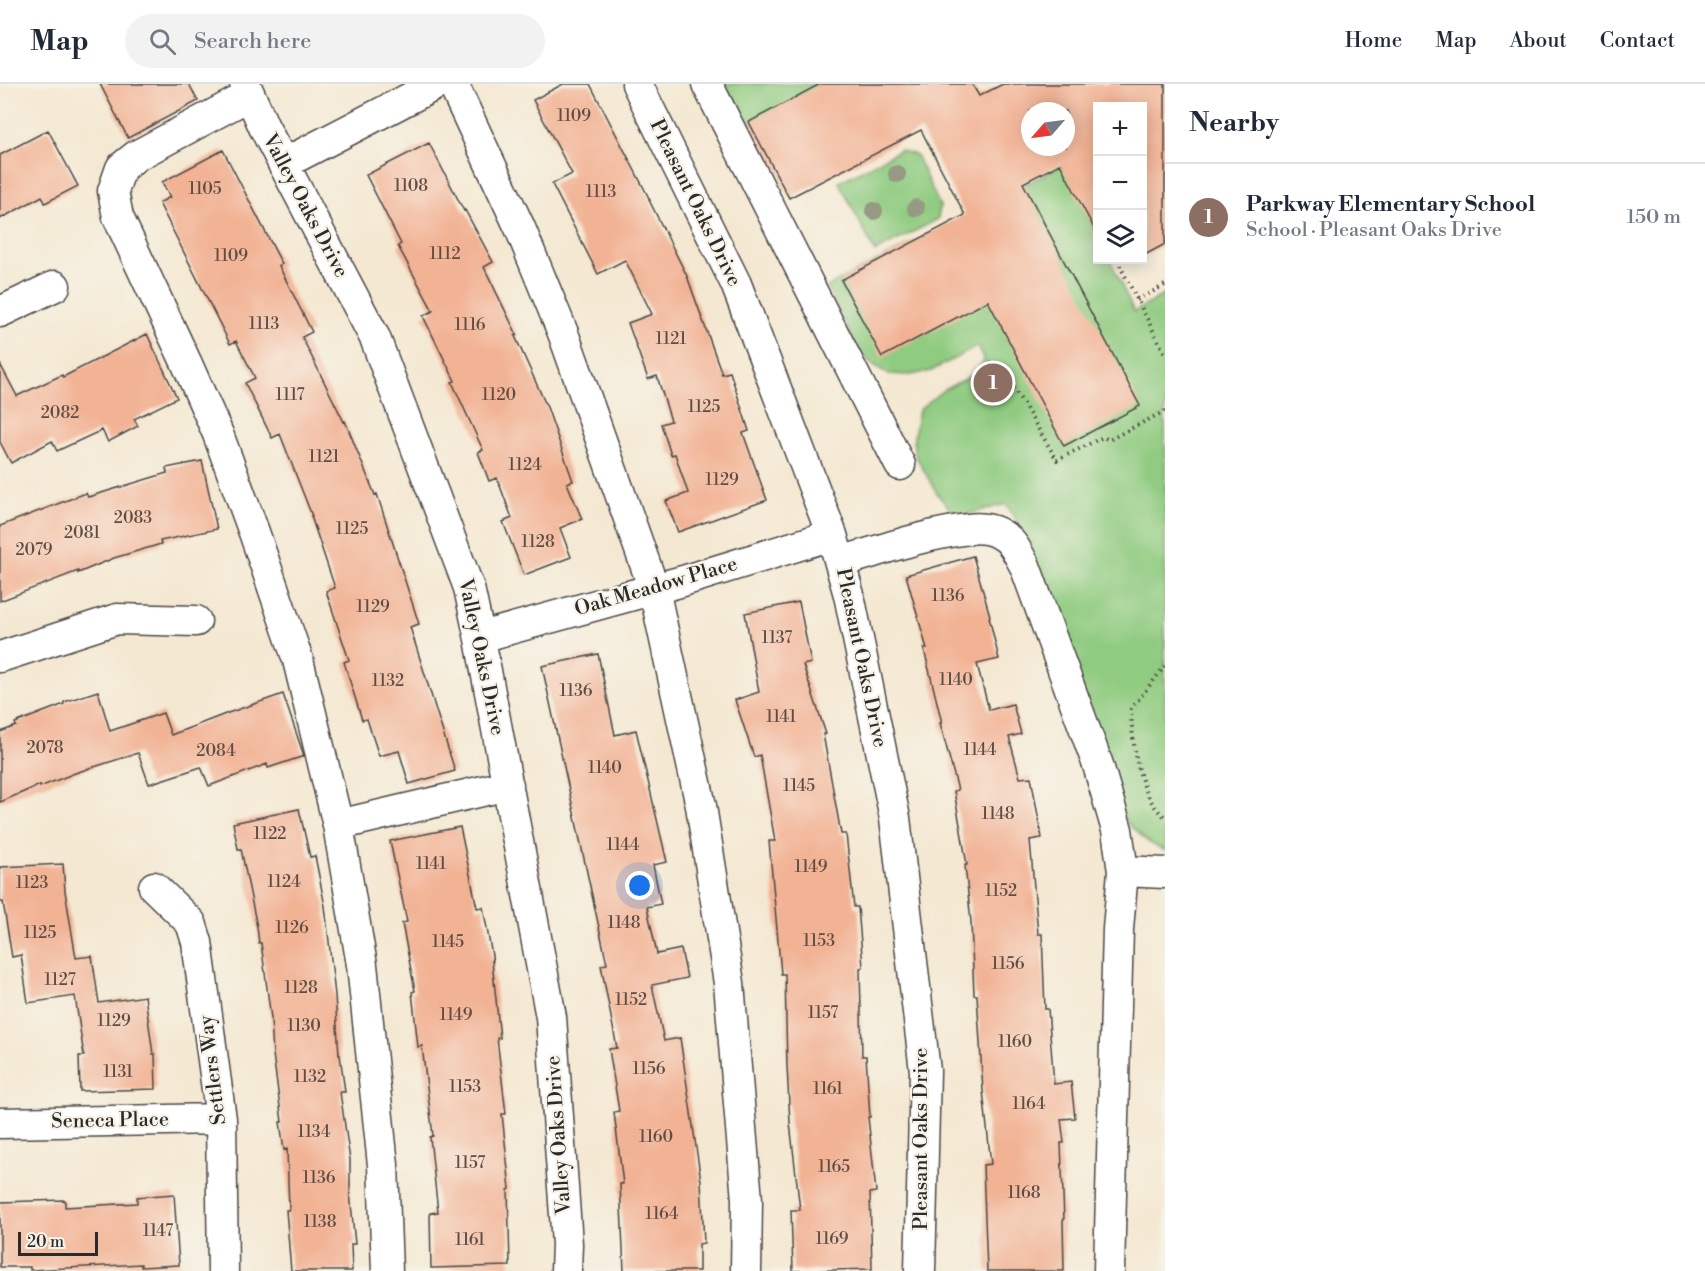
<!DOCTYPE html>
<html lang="en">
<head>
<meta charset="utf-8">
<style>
  :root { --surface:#fff; --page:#f2f2f3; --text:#1f2937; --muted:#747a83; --line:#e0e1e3; --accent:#b45309 }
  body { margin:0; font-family:"Libre Bodoni",serif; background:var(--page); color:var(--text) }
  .controls { position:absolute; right:18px; top:18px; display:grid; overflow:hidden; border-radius:0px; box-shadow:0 3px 15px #0003 }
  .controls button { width:54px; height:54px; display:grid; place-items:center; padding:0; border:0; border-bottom:2px solid var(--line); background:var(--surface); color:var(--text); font:30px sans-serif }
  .compass { position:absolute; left:1021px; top:18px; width:54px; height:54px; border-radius:50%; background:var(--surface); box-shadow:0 3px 15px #0003; rotate:242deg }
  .scale { position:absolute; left:18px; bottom:15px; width:80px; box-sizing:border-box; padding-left:6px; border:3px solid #2b2b2b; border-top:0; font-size:16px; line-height:21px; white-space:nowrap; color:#2b2b2b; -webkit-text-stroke:4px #f7f3e8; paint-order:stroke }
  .you { position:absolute; left:640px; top:802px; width:21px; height:21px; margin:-15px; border:4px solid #fff; border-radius:50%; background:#1a73e8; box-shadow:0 0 0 9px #1a73e833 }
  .badge { display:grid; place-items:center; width:39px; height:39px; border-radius:50%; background:var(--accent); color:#fff; font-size:20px; font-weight:700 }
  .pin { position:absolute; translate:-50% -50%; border:3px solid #fff; box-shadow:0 2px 6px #0006 }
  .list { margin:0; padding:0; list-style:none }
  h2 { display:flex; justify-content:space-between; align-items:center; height:78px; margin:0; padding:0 24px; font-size:26px }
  h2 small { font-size:20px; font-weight:400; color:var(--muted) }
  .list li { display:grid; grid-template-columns:39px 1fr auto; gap:18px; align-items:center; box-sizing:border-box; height:108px; padding:0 24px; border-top:2px solid var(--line) }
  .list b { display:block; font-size:22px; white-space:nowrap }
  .list p { margin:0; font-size:20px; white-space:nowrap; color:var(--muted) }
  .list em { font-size:20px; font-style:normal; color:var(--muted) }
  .icon { flex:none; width:33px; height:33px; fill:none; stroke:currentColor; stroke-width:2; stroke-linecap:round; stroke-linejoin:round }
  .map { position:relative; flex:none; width:1165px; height:1187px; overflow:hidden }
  header { display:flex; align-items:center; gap:36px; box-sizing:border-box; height:84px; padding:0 30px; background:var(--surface); border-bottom:2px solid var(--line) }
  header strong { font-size:28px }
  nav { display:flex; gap:33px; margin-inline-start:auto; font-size:21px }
  .search { width:420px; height:54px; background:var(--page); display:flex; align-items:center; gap:15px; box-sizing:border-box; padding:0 21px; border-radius:33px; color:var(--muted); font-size:22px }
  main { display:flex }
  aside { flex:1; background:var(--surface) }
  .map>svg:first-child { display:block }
  .green { fill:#8fcb80; stroke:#5d7b56; stroke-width:1.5 }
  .building { fill:#f2b294; fill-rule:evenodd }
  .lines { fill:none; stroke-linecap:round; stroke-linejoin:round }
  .minor-casing { stroke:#494744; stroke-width:33 }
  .path { stroke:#494744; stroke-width:4; stroke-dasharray:1.5 4.5; stroke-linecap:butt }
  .minor { stroke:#fff; stroke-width:30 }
  .tree { fill:#969a84 }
  .labels { text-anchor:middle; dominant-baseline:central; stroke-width:4.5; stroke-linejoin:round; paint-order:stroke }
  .number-label { font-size:16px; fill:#5d4d45 }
  .street-label { font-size:20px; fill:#2b2b2b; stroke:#f7f3e8 }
</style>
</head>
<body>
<header>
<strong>Map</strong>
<div class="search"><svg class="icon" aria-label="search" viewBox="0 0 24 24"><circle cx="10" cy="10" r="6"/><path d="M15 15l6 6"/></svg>Search here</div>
<nav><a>Home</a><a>Map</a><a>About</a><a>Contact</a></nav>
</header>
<main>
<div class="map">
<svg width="1165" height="1187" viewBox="0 0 1165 1187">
  <rect width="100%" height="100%" fill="#f7f3e8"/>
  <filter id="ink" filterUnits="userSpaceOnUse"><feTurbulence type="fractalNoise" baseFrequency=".0167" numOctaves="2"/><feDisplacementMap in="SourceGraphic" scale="12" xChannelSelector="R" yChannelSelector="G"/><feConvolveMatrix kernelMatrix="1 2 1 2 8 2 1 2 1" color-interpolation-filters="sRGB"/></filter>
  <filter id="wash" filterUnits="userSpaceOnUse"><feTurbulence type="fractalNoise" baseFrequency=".008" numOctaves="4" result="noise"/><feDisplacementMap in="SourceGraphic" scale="24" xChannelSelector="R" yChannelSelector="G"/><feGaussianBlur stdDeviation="1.35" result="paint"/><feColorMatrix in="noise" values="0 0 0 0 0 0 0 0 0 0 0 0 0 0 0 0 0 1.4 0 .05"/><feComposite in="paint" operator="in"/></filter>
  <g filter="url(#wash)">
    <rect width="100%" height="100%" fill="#f4e8d2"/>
    <path class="green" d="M722,0H827L744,42Z
      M900,66L916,71L940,122L938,135L875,168L839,98Z
      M1065,80L1097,149L1098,176H1110L1134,228L1165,210V767L1148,758L1126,738L1059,557L1016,435L1006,420L957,433L938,411L914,369V352L919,326L942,307L976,289L984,277L978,262L931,287L911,291L888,290L872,280L858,266L827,203Z"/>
    <g id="blocks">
      <path class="building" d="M100,0H189L198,17L128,54Z
        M563,0H590L650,116H649L687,192L722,290L730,288L749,347L743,349L767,416L678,448L666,417L688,409L675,370L671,371L661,340L671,337L657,292L648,295L628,239L652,230L625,176L598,190L552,100L572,90L533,16Z
        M820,0H972L979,12L1003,0H1165V160L1143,172V22H1098V152L1060,80L1023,99L1140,322L1064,362L988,217L882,273L841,196L965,131L921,46L789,114L749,38ZM1030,27H1066V63H1030Z
        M48,46L78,102L45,119L42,112L0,135V71Z
        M429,59L464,127L465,126L493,178L484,183L517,251L515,252L547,323L573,397L567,399L582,435L560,444L571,473L524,491L503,438L512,434L497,394L489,397L478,368L483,366L452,298L455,297L423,232L433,227L398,162L401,160L366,91Z
        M223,66L282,180L279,182L312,248L302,253L344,338L345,337L375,411L377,410L419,540L410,543L455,687L409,700L399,667L379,672L367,635L362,636L344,578L349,576L326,507L335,504L311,432H312L280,350L272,354L245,299L255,294L236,257L230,260L159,119L170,113L162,98Z
        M147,250L177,314L134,335L138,342L108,358L102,346L57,367L52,357L11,379L0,358V280L17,312L62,291L63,293Z
        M202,377L217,445L160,457L161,460L114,474L78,489V487L0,517V442L86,409L88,413L167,389L166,384Z
        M973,472L990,532L989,533L999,575L977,580L989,626L1013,620L1021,650L1009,653L1020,694L1031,693L1042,754L1030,756L1038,850H1042L1045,925H1048L1054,1000L1071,998L1075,1034L1061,1035L1064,1059H1061L1064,1136H1063L1064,1187H987L983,1081L991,1080L983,1007L977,911H974L971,838L965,781H967L954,707L958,706L940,639H942L924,565H927L906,491Z
        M799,518L811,579L803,581L826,650H823L841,750H846L854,823H858L863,883L860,884L862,972H866L870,1033H868L876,1108L870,1109L872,1185L793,1187L791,1126H800L790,1039L787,982L785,890H781L769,757H775L760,671L754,673L735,616L759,608L745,529Z
        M598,570L615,651L636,646L667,778L653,781L661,820L647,823L657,870L681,865L687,894L652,901L664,957L680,954L701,1097L704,1159L699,1160V1187H624L620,1100H623L614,1028L619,1027L609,965L617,964L601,881L607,880L542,582Z
        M98,607L110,647L163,629L171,651L228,629L283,610L304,672L268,684L267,680L209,702L201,683L149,700L138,669L75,689L40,703V701L0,718V648L16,642L15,639L64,620V618Z
        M299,725L310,773L315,772L325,822L335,911L339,971H340L345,1008H340L350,1076V1109L355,1160H351L352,1187H291L286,1126H289L287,1065L284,1066L280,1038H282L273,970L271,934L261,859H259L257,843L241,765H238L233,739Z
        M460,743L477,824L483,823L493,877H492L500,954H497L506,1030H502L510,1105L508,1106L510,1182L431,1184L430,1129L438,1128L430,1053L433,1052L422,962L418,963L412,908L415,907L402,839L407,838L390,757Z
        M63,780L65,807L76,874L92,872L99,919L145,912L153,970H155L156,1005L80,1007L79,972H84L75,912L28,919L21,871L12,873L3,818H0V783Z
        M174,1110L179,1181L141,1183V1180L30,1186V1183H0V1118L65,1116V1123L137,1119V1113Z"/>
    </g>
  </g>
  <g filter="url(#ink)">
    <use href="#blocks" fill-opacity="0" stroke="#494744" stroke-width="1.5"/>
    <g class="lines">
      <g class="minor-casing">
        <path id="minor" d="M245,0L264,43L375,254L469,504L480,555L551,933L567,1160L566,1187
          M453,0L520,144L563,249L654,505L701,722L729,899L747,1116L746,1187
          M637,0L736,200L832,451L849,511L895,734L925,987L920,1187
          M707,0L900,381
          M250,11L136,72L121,84L113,107L118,133L187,280L218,350L255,451L298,576L338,741L362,881L383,1081L387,1187
          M283,80L437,0
          M0,228L55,202
          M840,478C882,466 925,450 969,445C979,443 992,445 1000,450C1013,456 1018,470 1025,482L1098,681L1117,746L1123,787L1118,845L1109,1187
          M480,555L488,551L683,497L832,451
          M0,573L117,535L196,537
          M338,741L508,701
          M1123,787L1165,789
          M154,803L191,839L197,858L221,1035L223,1187
          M0,1039L221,1035"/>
      </g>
      <path class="path" d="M1117,176L1165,270
        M1137,216L1165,201
        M990,279L1001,283L1057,376L1103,353L1109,356L1165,327
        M1165,582L1131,625C1132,656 1138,713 1165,733"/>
      <use href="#minor" class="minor"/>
    </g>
    <g class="tree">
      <circle cx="897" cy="90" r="9"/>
      <circle cx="916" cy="124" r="9"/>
      <circle cx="874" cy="127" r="9"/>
    </g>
  </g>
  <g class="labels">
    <g class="number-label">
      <text x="574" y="32">1109</text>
      <text x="411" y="102">1108</text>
      <text x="205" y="105">1105</text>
      <text x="601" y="108">1113</text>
      <text x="445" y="170">1112</text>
      <text x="231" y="172">1109</text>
      <text x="264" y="240">1113</text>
      <text x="470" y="241">1116</text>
      <text x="671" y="255">1121</text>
      <text x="290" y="311">1117</text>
      <text x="499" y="311">1120</text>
      <text x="704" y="323">1125</text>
      <text x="60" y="329">2082</text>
      <text x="324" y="373">1121</text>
      <text x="525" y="381">1124</text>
      <text x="722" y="396">1129</text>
      <text x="133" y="434">2083</text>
      <text x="352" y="445">1125</text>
      <text x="82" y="449">2081</text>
      <text x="538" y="458">1128</text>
      <text x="34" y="466">2079</text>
      <text x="948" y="512">1136</text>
      <text x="373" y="523">1129</text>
      <text x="777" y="554">1137</text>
      <text x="956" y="596">1140</text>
      <text x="388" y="597">1132</text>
      <text x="576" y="607">1136</text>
      <text x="781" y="633">1141</text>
      <text x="45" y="664">2078</text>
      <text x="980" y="666">1144</text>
      <text x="216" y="667">2084</text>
      <text x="605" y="684">1140</text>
      <text x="799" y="702">1145</text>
      <text x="998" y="730">1148</text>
      <text x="270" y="750">1122</text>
      <text x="623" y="761">1144</text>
      <text x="431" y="780">1141</text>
      <text x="811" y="783">1149</text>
      <text x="284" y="798">1124</text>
      <text x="32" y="799">1123</text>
      <text x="1001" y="807">1152</text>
      <text x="624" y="839">1148</text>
      <text x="292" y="844">1126</text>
      <text x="40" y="849">1125</text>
      <text x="819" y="857">1153</text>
      <text x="448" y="858">1145</text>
      <text x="1008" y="880">1156</text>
      <text x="60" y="896">1127</text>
      <text x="301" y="904">1128</text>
      <text x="631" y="916">1152</text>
      <text x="823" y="929">1157</text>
      <text x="456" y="931">1149</text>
      <text x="114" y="937">1129</text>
      <text x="304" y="942">1130</text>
      <text x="1015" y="958">1160</text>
      <text x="649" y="985">1156</text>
      <text x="118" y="988">1131</text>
      <text x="310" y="993">1132</text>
      <text x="465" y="1003">1153</text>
      <text x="828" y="1005">1161</text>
      <text x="1029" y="1020">1164</text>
      <text x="314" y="1048">1134</text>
      <text x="656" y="1053">1160</text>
      <text x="470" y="1079">1157</text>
      <text x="834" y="1083">1165</text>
      <text x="319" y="1094">1136</text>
      <text x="1024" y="1109">1168</text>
      <text x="662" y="1130">1164</text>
      <text x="320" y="1138">1138</text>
      <text x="158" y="1147">1147</text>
      <text x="832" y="1155">1169</text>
      <text x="470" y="1156">1161</text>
    </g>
    <g class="street-label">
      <text transform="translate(695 119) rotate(64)">Pleasant Oaks Drive</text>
      <text transform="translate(305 122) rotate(62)">Valley Oaks Drive</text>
      <text transform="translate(656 503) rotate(-16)">Oak Meadow Place</text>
      <text transform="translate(481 573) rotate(78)">Valley Oaks Drive</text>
      <text transform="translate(861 574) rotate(78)">Pleasant Oaks Drive</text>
      <text transform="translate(213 986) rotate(-97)">Settlers Way</text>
      <text transform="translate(110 1037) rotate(-1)">Seneca Place</text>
      <text transform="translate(559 1051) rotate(-94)">Valley Oaks Drive</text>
      <text transform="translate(921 1055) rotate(-90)">Pleasant Oaks Drive</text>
    </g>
  </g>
</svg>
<div class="controls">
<button>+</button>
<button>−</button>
<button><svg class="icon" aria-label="layers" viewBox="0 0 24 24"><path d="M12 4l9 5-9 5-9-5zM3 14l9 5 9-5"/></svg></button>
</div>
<svg class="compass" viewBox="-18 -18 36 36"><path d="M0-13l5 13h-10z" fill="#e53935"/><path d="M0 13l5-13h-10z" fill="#747a83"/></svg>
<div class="scale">20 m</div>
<div class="you"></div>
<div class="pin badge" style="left:993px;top:299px;background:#8d6e63">1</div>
</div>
<aside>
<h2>Nearby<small></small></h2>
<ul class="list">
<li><span class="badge" style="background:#8d6e63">1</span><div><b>Parkway Elementary School</b><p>School · Pleasant Oaks Drive</p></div><em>150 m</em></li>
</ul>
</aside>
</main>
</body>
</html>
